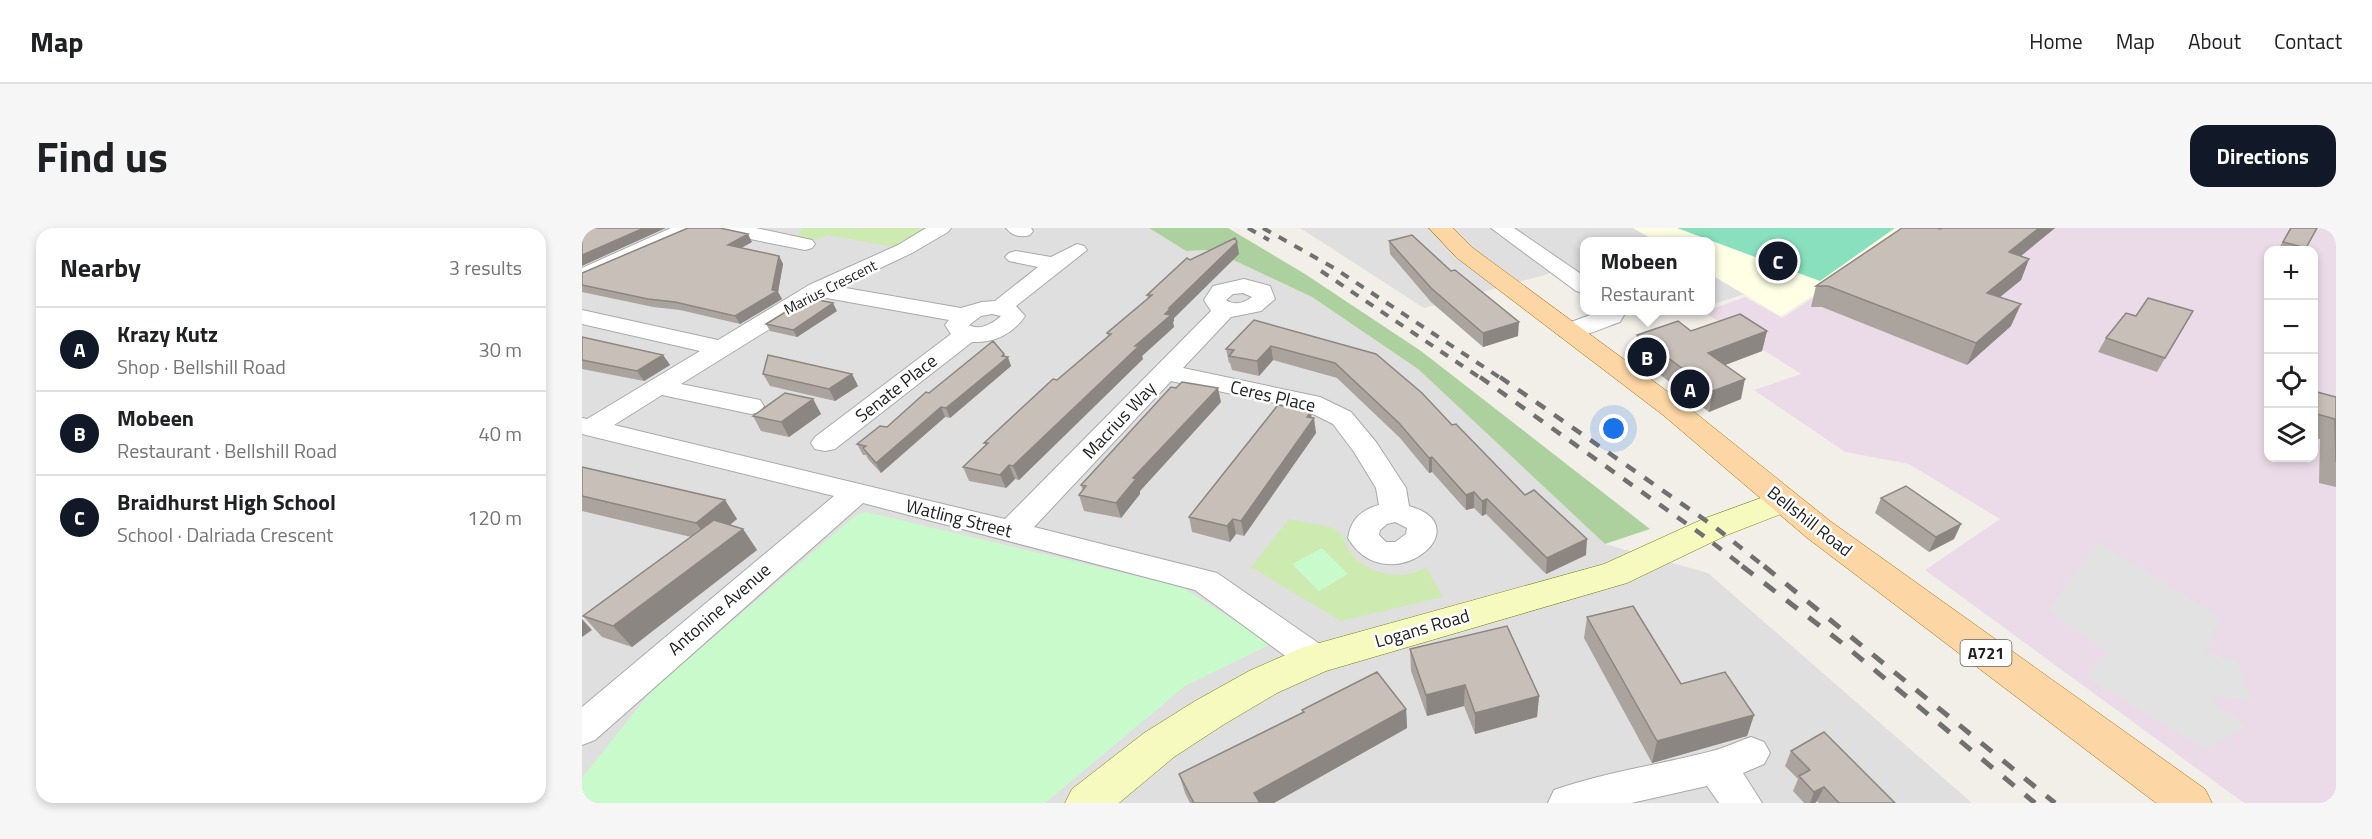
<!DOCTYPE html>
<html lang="en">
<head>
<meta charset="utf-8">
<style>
  :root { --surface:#fff; --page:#f6f6f6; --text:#202124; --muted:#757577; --line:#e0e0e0; --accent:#111827 }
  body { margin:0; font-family:"Titillium Web",sans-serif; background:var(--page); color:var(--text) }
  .controls { position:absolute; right:18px; top:18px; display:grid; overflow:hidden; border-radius:12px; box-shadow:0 3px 9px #0003 }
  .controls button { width:54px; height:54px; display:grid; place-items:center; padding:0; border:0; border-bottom:2px solid var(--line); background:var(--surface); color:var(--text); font:30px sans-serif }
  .you { position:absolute; left:1032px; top:201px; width:21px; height:21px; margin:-15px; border:4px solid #fff; border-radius:50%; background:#1a73e8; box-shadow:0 0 0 9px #1a73e833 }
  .badge { display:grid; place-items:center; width:39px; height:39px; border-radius:50%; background:var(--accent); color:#fff; font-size:20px; font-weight:700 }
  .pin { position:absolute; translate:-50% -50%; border:3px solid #fff; box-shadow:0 2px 6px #0006 }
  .popup { position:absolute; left:998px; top:9px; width:135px; height:78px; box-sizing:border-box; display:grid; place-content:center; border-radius:12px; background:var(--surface); filter:drop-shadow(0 2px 4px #0005); font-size:20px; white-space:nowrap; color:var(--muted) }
  .popup b { font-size:22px; color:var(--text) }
  .popup::after { content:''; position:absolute; left:50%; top:100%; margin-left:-12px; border:12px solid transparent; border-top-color:var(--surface) }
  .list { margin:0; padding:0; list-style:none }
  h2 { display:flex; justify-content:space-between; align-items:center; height:78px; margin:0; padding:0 24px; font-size:26px }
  h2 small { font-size:20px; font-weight:400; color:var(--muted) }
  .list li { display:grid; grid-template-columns:39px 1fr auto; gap:18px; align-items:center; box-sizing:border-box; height:84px; padding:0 24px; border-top:2px solid var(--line) }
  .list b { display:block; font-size:22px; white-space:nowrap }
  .list p { margin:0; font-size:20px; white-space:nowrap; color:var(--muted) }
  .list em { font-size:20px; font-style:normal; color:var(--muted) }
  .icon { flex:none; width:33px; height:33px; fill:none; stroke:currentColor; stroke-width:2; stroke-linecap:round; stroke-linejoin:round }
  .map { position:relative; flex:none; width:1754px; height:575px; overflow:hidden; border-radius:18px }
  header { display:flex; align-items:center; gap:36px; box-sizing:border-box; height:84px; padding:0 30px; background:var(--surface); border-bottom:2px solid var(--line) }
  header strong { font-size:28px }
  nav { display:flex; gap:33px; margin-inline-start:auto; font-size:21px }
  .intro { display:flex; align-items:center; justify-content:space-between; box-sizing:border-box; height:144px; padding:0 36px }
  h1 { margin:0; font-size:42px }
  .button { padding:15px 27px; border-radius:18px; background:var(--accent); color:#fff; font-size:21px; font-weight:700 }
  main { display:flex; gap:36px; padding:0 36px }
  aside { flex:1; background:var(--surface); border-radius:18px; box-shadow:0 3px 9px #0003 }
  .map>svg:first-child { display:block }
  .residential { fill:#e0dfdf }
  .industrial { fill:#ebdbe8; fill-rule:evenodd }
  .education { fill:#ffffe5 }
  .grass { fill:#cdebb0 }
  .forest { fill:#add19e }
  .park { fill:#c8facc }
  .pitch { fill:#88e0be }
  .parking { fill:#e2e2e2 }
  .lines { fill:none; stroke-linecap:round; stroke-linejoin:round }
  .street-casing { stroke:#a9a9a9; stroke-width:2 }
  .secondary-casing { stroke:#707d05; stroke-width:1 }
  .primary-casing { stroke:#a06b00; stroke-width:1 }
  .street { fill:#fff; fill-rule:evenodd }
  .secondary { fill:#f7fabf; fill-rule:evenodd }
  .primary { fill:#fcd6a4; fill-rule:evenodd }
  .rail-far2 { stroke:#707070; stroke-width:4; stroke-dasharray:9 9; stroke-linecap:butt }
  .rail-far1 { stroke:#707070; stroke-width:4.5; stroke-dasharray:11 11; stroke-linecap:butt }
  .rail { stroke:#707070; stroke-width:5; stroke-dasharray:14 14; stroke-linecap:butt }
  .wall { fill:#aba49e }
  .shaded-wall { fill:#8b8681 }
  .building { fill:#c7bfb8; stroke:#8b8681; stroke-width:1.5 }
  .labels { text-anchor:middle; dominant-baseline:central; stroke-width:5; stroke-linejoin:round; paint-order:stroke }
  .far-street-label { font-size:15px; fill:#222; stroke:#fff }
  .shield { fill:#fff; stroke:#646464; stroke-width:1.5 }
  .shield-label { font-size:16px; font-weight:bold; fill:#222 }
  .street-label { font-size:18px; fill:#222; stroke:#fff }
</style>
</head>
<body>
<header>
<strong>Map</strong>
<nav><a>Home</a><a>Map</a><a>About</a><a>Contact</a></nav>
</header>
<div class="intro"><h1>Find us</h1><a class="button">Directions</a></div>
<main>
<aside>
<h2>Nearby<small>3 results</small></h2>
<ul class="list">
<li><span class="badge">A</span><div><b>Krazy Kutz</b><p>Shop · Bellshill Road</p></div><em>30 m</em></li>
<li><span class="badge">B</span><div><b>Mobeen</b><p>Restaurant · Bellshill Road</p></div><em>40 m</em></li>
<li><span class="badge">C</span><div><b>Braidhurst High School</b><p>School · Dalriada Crescent</p></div><em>120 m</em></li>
</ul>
</aside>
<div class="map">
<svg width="1754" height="575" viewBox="0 0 1754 575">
  <rect width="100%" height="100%" fill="#f2efe9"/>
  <path class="residential" d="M0,0H567L604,23L630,22L730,69L836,141L1023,316L1126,345L1390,575H0Z
    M718,0H1051L1074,13L1002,14V48L988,40L842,80Z
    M1128,46L1163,66L1128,77Z"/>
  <path class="industrial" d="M1339,0H1754V575H1662L1343,342L1418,291L1327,236L1263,224L1172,162L1219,146L1122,84L1163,69L1200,90ZM1686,22H1732V230H1686Z"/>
  <path class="education" d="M1051,0H1336L1199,88L1128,46V14L1074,13Z"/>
  <path class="grass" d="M220,0H346L313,19L245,7L235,12L215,8Z
    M707,291L749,299L761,308C766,335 800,351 827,346C833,345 839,341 844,339L861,369L759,393L669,339Z"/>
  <path class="forest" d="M567,0H646L723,46L839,123L1068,301L1023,316L836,141L730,69L630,22L604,23Z"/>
  <path class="park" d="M284,284L600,359L689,416L603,458L463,575H0V550L70,462L274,287Z
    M740,320L766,346L737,363L710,336Z"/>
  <path class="pitch" d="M1095,0H1313L1238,53Z"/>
  <path class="parking" d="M1516,314L1638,389L1624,426L1655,432L1670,474L1633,468V477L1665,498L1623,521L1504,449L1527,426L1466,382Z"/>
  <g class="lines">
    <g class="street-casing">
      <path id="street" d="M89,0H116L113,4L0,55V40Z
        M133,0H174L230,12L233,16L230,20L223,22L143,6L136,4Z
        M344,0H369L366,4L330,25L258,59L379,80L400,74L413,73L456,39L427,33L423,29L427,25L434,23L469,29L495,16L502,18L505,22L434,78L443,88C431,106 412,115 390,114L253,221L243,223L233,221L229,215L233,209L369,106L363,97L367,92L239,69L99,156L178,172L182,178L178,184L169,186L80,167L32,197L423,291L629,83L622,72L631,58L662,51L688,58L693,71L679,83L649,89L601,140L738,169L769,184L794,214L824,260L827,278C902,299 805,376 766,310C769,291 779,282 797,277L794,260L772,224L751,196L721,181L589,153L452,299L635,345L745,421L750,431L745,441L733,445L721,441L613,362L281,275L13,512L0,517V479L252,268L0,206V190L5,191L118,123L0,96V82L136,112L227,57L316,17ZM661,65L670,69C662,75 653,78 644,72L651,66ZM410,86L419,88C410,96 398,103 387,97L399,88ZM813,294L825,300L824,306L813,314H804L797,307L798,302L805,296Z
        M424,0H449L451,3L448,7C439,10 430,8 424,0Z
        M909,0H932L1002,48V65L994,63Z
        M1022,82H1045L1038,94C1020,100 996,113 978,108L974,103L978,98Z
        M1169,509L1182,514L1188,525L1182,536L1161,545L1180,575H1137L1125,558L1049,575H966L972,562C1023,544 1077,537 1130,523C1143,520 1156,513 1169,509Z"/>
    </g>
    <g class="secondary-casing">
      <path id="secondary" d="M1201,262L1212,265L1217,273L1212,281L1145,307L1045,355L744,443L695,465L641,497L592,529L537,575H483L490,561L562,505L613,473L667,443L719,420L1022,336L1121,291Z"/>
    </g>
    <g class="primary-casing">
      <path id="primary" d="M847,0H871L891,20L1101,175L1248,293L1623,561L1630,575H1574L1224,309L1081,187L875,30Z"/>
    </g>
    <use href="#street" class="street"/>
    <use href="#secondary" class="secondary"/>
    <use href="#primary" class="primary"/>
    <path class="rail-far2" d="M666,0L687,12
      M681,0L752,40L920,151
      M739,43L900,151"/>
    <path class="rail-far1" d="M898,149L1119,306L1162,339
      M918,149L1133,299L1183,339"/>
    <path class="rail" d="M1160,338L1260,415L1453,575
      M1182,338L1473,575"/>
  </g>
  <path class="wall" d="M1360,0H1473L1439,28L1447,31L1439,52L1418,69L1429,98L1385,137L1240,79H1229L1234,58Z
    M1708,0H1735L1723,22H1696Z
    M807,13L869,43L936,108L901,119L849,74L808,26Z
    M170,14L159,20L197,28L201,36L196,64L200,71L158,96L98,82L71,79L0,64V45Z
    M655,14L657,26L592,90V93L591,94L592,99L560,128L561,131L437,252L433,251L424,260L387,253L381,239L404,218L402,215L526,108L525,105L566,71L565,67L608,32Z
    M255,83L215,109L188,103L184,96Z
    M1611,83L1575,144L1516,124L1524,110L1554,88Z
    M672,92L870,197L1004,327L964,346L904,286L900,288L892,280L884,282L850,244L847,245L818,210L755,150L691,132L677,148L650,142L648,135H647L644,121Z
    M1109,103H1185L1180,123L1143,137L1159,171L1127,184L1052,127L1055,107Z
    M0,109L81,127L88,137L62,153L0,141Z
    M423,128L429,138L368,190L363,189L299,245L286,231L284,227H281L275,216L305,199L347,165Z
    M181,146H270L276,158L253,173L188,158Z
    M1735,164L1754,169V259L1737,255L1738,211L1731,210V170Z
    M231,171L239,186L207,209L179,203L171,188Z
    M639,174L558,263V266L539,290L502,283L497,267L501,263L499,257Z
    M730,190L734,205L662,308L654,306L648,314L610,304L607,289Z
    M0,239L143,272L155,291L148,297L161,301L175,322L50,419L20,409L1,388L109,309L0,283Z
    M1299,270L1379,296L1372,311L1347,324L1293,285Z
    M1005,389L1099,456L1172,487L1165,508L1070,535L1002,410Z
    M828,421L957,468L955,489L893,506L882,478L845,488L829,443Z
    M824,481L825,500L692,575H608L603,565L597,546L721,485L720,482Z
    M1209,523L1313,575H1237L1235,573L1233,575H1222L1211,563L1216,551L1203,538Z"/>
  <path class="shaded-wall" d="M62,0H84L0,38V27Z
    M1457,0H1473L1418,45L1427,24Z
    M166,6L170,14L150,25L146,17Z
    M655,14L657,26L592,90V93L591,94L592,99L560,128L561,131L437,252L431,238L553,118L583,86L587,80Z
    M197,28L201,36L196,64L200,71L158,96L153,88L190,62Z
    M1447,31L1439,52L1397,86L1405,65Z
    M251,75L255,83L215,109L211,102Z
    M1439,76L1429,98L1385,137L1394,115Z
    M937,94L936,108L901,119V105Z
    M1185,103L1180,123L1122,145L1126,125Z
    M689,118L691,132L677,148L675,133Z
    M422,126L424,130L426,129L429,138L368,190L364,180Z
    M81,127L88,137L62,153L55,143Z
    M270,146L276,158L253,173L247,161Z
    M1163,151L1159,171L1127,184L1131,163Z
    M636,160L639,174L558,263V266L539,290L534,275L551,250Z
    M231,171L239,186L207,209L199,194Z
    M359,179L363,189L299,245L294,235Z
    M729,183L730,194L732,190L734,205L662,308L659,293Z
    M850,229V244L847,245V230Z
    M427,237L433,251L424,260L418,247Z
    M892,264V280L884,282V267Z
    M905,271L904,286L900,288V273Z
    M143,272L155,291L127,313L114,295Z
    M651,291L654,306L648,314L645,298Z
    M1379,296L1372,311L1347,324L1354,309Z
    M161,301L175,322L50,419L31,398Z
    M1005,311L1004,327L964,346L965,330Z
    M0,391L10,402L0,409Z
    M883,457L882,478L845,488L844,467Z
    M957,468L955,489L893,506V485Z
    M824,481L825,500L692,575H674L672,565Z
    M1172,487L1165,508L1070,535L1075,513Z
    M1242,559L1235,573L1233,575H1228L1232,564Z"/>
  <path class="building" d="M0,0H62L0,27Z
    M106,0H138L166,6L146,17L197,28L190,62L195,63L153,88L93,74L66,71L0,57V45Z
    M1320,0H1355L1358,1L1360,0H1457L1427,24L1447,31L1405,65L1439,76L1394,115L1246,58H1234Z
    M1709,0H1735L1724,20L1701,14Z
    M830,7L869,43L873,42L937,94L901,105L849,60L807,13Z
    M653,10L655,14L587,80H589L583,86L589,87L553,118H557L431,238L427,237L418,247L381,239L406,215H402L471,151L475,152L529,106L525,105L570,67H565L605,30L608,32Z
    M226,70L251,75L211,102L184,96Z
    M1566,70L1611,83L1583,130L1524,110L1544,85L1554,88Z
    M1158,86L1185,103L1126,125L1163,151L1131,163L1055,107L1096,93L1109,103Z
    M672,92L794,126L840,165L870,197L874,196L943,267L952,262L1005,311L965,330L905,271L900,273L892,264L884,267L850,229L847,230L817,195L753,135L689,118L675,133L647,128L652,122L644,121Z
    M0,109L81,127L55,143L0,132Z
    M411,113L422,126L420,128L426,129L364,180L359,179L294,235L281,220L284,218L275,216L298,198L305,199L344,164L347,165Z
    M186,127L270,146L247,161L181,146Z
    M600,154L636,160L551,250L554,251L534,275L497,267L504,258L499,257L589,159L594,160Z
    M1735,164L1754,169V234L1753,191L1735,186Z
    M203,165L231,171L199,194L171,188Z
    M696,177L729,183L725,189L732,190L659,293L651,291L645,298L607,289Z
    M0,239L143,272L114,295L0,268Z
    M1324,258L1379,296L1354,309L1299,270Z
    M132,292L161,301L31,398L1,388Z
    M1051,378L1099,456L1143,444L1172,487L1075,513L1005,389Z
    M925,398L957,468L893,485L883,457L844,467L828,421Z
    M795,444L824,481L672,565L678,575H612L597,546L722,484L720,482Z
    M1242,504L1313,575H1257L1242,559L1232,564L1217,548L1228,542L1209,523Z"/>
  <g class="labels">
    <g class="far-street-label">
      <text transform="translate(248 59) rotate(-27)">Marius Crescent</text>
    </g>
    <rect class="shield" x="1378.5" y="412" width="51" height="26" rx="4.5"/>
    <g class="shield-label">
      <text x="1404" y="425">A721</text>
    </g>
    <g class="street-label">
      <text transform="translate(314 160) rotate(-38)">Senate Place</text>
      <text transform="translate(691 168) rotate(13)">Ceres Place</text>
      <text transform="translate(537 192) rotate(-47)">Macrius Way</text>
      <text transform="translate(377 290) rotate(14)">Watling Street</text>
      <text transform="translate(1228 293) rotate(38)">Bellshill Road</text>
      <text transform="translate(137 381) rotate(-41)">Antonine Avenue</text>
      <text transform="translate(840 400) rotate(-16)">Logans Road</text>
    </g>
  </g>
</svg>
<div class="controls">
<button>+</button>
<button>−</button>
<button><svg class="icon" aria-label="locate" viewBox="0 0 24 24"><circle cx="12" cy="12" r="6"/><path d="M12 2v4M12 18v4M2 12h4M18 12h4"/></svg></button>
<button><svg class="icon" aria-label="layers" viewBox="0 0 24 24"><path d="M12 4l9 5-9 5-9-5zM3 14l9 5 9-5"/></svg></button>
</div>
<div class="you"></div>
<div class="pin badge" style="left:1108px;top:161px">A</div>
<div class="pin badge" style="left:1065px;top:129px">B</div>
<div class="popup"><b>Mobeen</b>Restaurant</div>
<div class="pin badge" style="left:1196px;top:33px">C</div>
</div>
</main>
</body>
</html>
